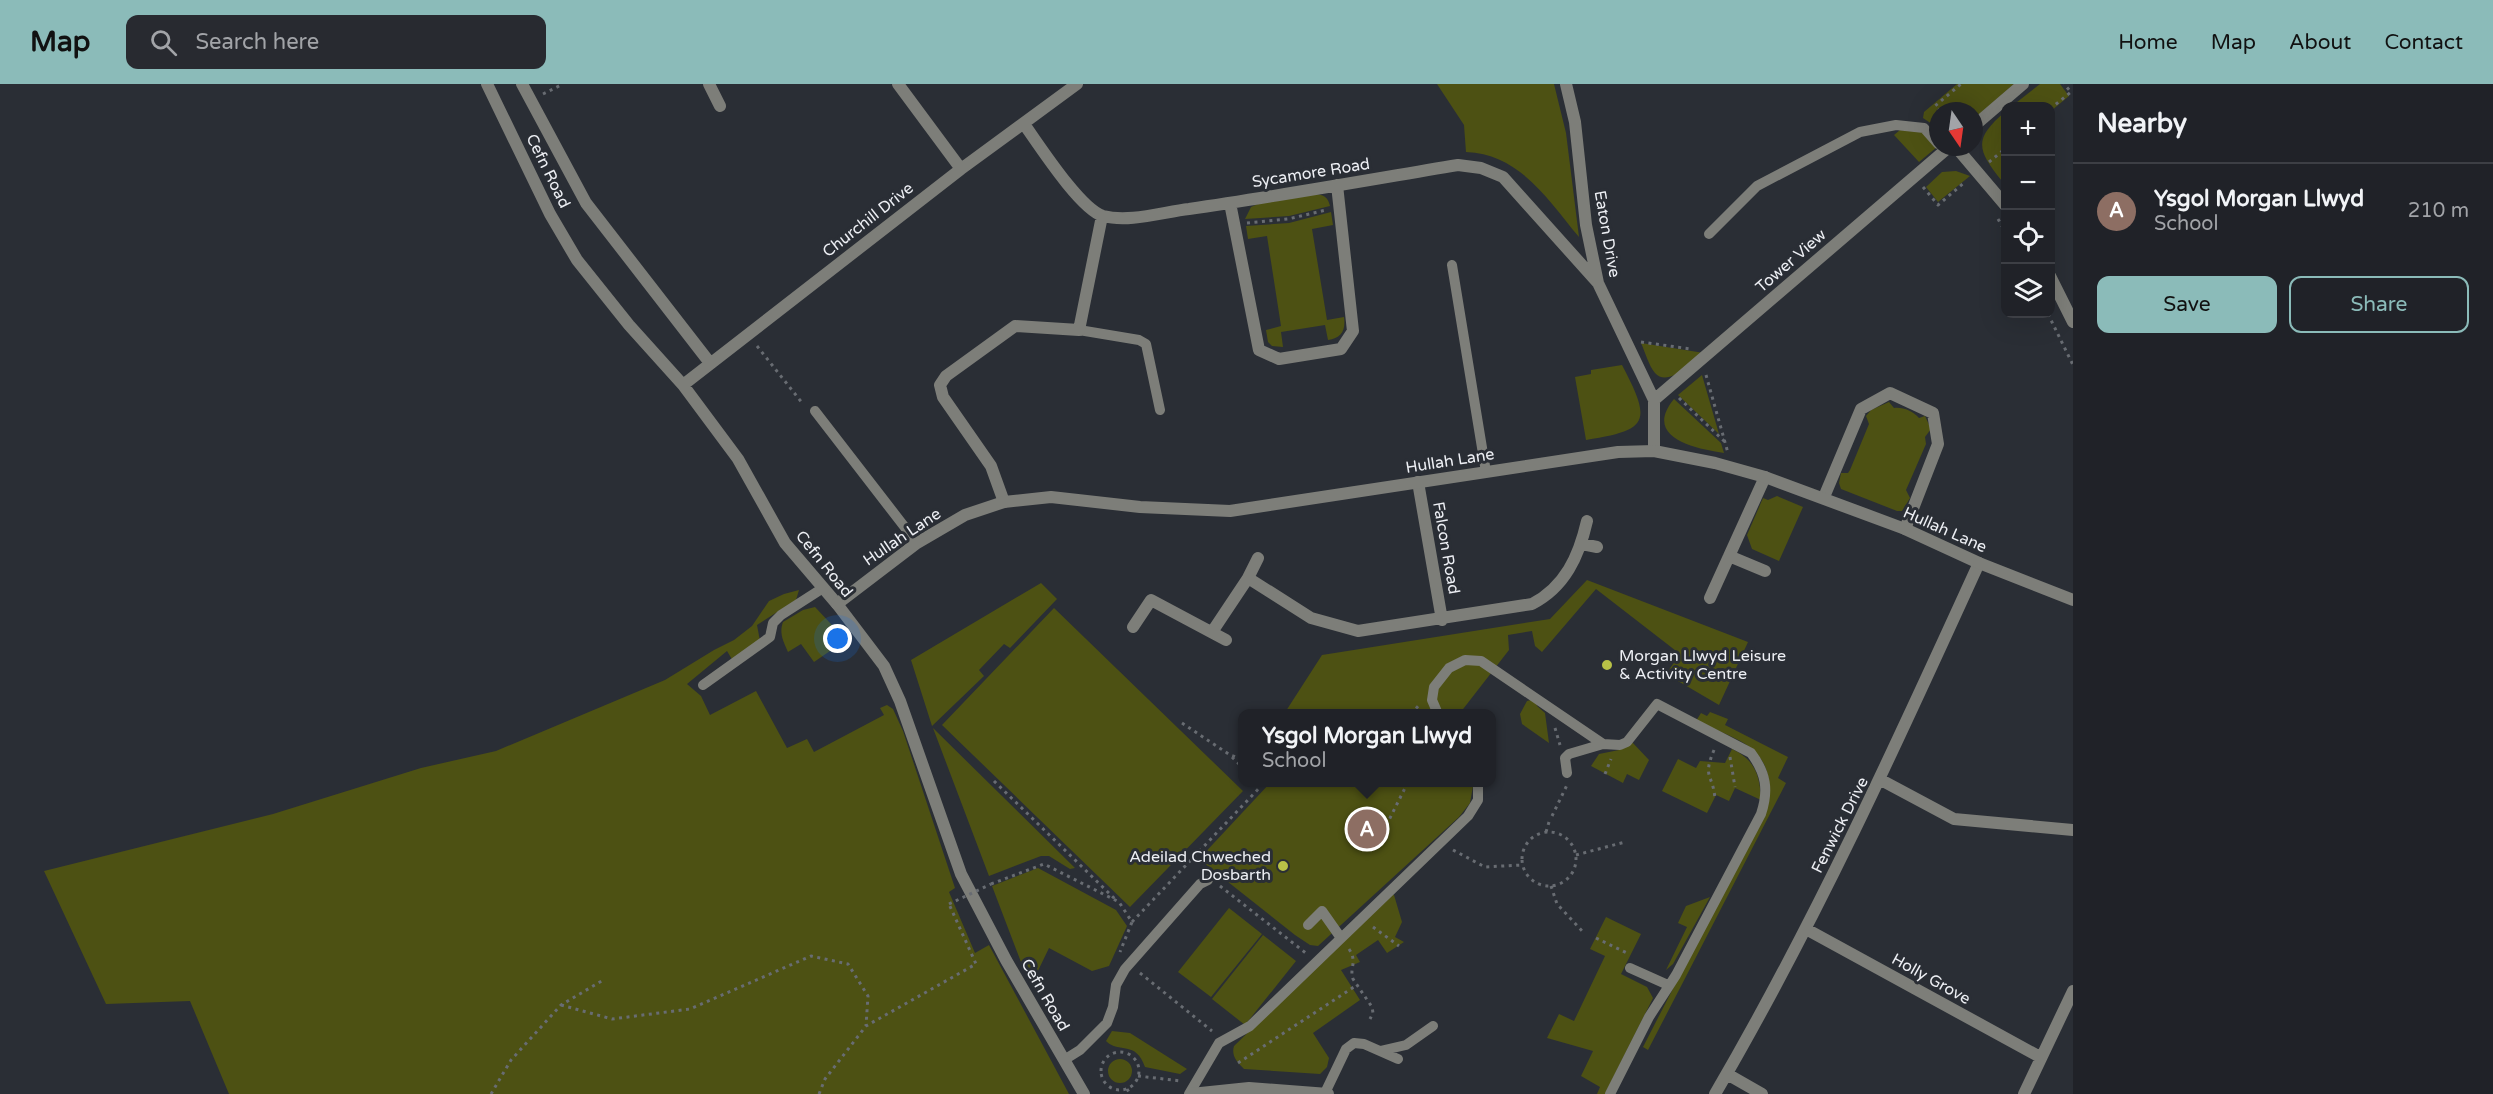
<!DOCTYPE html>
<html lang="en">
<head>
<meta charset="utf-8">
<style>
  :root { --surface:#202228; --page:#282a30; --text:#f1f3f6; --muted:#a2a4a8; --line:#3d3f45; --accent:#8bbbb9 }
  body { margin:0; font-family:"Varela Round",sans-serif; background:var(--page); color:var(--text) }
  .controls { position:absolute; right:18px; top:18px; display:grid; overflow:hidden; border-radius:12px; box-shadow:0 6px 24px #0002 }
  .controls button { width:54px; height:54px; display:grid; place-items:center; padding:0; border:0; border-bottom:2px solid var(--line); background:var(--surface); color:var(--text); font:30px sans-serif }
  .compass { position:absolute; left:1929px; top:18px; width:54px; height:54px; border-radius:50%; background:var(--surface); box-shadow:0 6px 24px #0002; rotate:167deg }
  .you { position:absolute; left:838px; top:555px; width:21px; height:21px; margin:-15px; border:4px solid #fff; border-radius:50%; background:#1a73e8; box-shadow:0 0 0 9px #1a73e833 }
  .badge { display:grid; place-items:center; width:39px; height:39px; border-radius:50%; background:var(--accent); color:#fff; font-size:20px; font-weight:700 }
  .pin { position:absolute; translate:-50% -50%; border:3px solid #fff; box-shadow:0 2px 6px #0006 }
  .popup { position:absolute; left:1238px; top:625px; width:258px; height:78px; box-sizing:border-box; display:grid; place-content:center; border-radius:12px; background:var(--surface); filter:drop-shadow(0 2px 4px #0005); font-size:20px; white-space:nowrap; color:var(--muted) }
  .popup b { font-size:22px; color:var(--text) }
  .popup::after { content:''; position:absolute; left:50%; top:100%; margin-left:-12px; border:12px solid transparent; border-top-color:var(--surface) }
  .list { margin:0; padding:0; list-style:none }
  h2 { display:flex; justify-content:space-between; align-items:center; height:78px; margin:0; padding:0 24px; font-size:26px }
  h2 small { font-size:20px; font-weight:400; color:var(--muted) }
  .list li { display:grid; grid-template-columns:39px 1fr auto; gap:18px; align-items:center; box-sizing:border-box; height:96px; padding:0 24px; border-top:2px solid var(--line) }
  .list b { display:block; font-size:22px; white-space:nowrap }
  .list p { margin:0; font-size:20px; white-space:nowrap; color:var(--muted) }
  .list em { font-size:20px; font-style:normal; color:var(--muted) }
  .actions { display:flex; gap:12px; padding:18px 24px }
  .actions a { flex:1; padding:14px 0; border:2px solid var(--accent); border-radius:12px; text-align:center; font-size:21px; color:var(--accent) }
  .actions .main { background:var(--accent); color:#111 }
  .icon { flex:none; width:33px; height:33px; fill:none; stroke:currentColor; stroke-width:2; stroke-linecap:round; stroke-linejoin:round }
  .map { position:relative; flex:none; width:2073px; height:1010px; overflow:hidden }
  header { display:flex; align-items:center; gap:36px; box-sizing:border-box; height:84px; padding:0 30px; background:var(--accent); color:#111 }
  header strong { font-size:28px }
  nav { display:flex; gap:33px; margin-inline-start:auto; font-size:21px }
  .search { width:420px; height:54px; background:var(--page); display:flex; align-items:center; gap:15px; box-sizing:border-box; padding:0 21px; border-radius:12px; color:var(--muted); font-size:22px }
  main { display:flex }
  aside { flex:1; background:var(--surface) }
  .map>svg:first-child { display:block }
  .green { fill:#4d5113 }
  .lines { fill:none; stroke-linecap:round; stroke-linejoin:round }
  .path { stroke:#686c72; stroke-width:3; stroke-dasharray:3 4.5; stroke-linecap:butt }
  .service { stroke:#7d7e79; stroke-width:10 }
  .minor { stroke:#7d7e79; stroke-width:12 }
  .tertiary { stroke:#7d7e79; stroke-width:12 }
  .path-bridge { stroke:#686c72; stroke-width:3; stroke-dasharray:3 4.5; stroke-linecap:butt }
  .poi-dot { fill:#b8c147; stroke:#2a2e35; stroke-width:2 }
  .labels { text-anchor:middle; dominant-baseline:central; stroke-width:6; stroke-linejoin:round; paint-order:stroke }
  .street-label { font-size:16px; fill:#edeff4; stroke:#2a2e35 }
  .poi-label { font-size:16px; fill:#edeff4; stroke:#2a2e35; text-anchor:start }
</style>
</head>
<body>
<header>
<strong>Map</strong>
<div class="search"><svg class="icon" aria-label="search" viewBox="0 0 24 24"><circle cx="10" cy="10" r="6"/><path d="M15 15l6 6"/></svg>Search here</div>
<nav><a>Home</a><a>Map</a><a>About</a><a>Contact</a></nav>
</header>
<main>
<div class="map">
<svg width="2073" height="1010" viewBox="0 0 2073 1010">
  <rect width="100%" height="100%" fill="#2a2e35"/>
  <path class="green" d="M1437,0H1554L1566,49L1579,153C1548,116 1520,70 1466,68L1464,41Z
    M1957,0H2014L1974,35V27H1938V44L1923,34L1924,28Z
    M2040,0H2060L2069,12L2051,27L2050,22H2012Z
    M2005,28L2006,94L2002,97C1977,66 1973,55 2005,28Z
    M1900,46L1924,48L1937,63L1919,78L1894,51Z
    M1956,87L1970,92L1938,118L1926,103L1942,88Z
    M1315,110C1324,111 1328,113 1330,122L1289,132L1245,135L1251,123L1258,120Z
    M1331,128L1333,141L1312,145L1327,236L1344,233C1346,247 1341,254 1328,256L1325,241L1281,248L1283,263L1272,262L1268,258L1266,246L1281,242L1267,152L1248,155L1246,142L1289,139Z
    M1641,259L1704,269C1694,277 1668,304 1655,289C1649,282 1645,268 1641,259Z
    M1622,281C1652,338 1649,346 1586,356L1575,293L1591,290V286Z
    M1702,291L1719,350L1678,311Z
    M1674,315L1721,359L1724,369C1696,365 1642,354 1674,315Z
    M1889,318L1894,324C1903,323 1913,327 1919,334L1925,332L1931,345L1925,353L1926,360L1906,406L1910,414L1902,427H1897L1841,405L1839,399L1841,389H1848L1850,386L1869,340L1866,332L1871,326Z
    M1777,412L1803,423L1779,477L1752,465L1747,451L1763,414L1768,416Z
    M1587,496L1748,558L1719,621L1666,590L1680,570L1596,505L1542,568L1535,562L1532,547L1508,551L1509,566L1460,629L1284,630L1322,571L1550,535Z
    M1041,499L1057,515L1010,564L1004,560L979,586L984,592L932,642L911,576Z
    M799,506L796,516L757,541L760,557L733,577L727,567L687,600L701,612L710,631L756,607L787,664L807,655L814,668L884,631L880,624L887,621L893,625L903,647L955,804L949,808L975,869L989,861L1069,1010H229L190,917L106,920L44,787L273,730L421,684L496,667L665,596L714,566L734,556L752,542L769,517L784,510Z
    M815,523L846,556L814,578L801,560L788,568C783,557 779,549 783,538L803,526Z
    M1054,524L1243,707L1130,823L942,641Z
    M1535,615L1537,622L1545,629L1549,659L1522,640L1520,630L1527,617Z
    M1710,628L1728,635L1725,641L1788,673L1778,694L1786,699L1648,966L1643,963L1768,720C1776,663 1740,657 1696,637L1701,629L1707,632Z
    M933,644L1075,784L1070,785L1049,772H1041L989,792Z
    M1632,658L1649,676L1639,696L1627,690L1623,699L1591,682L1599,670L1619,666Z
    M1732,665C1755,676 1760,691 1761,716L1735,704L1729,717L1716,711L1707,729L1662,707L1678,675L1696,684L1700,677L1725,679Z
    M1469,698L1473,702L1470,719L1459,733L1318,862L1310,861L1295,851L1199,775L1270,699Z
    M1038,784L1116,826L1127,842L1109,882L1092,887L1049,864L1035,893L1021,878L992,802Z
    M1391,810L1394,811L1402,838L1395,853L1404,858L1387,869L1378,856L1356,871L1360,878L1341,886L1360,916L1313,949L1329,974L1327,983L1320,990L1244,985C1237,978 1231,972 1234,962Z
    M1710,813L1673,880L1666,886L1687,843L1678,839L1686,822Z
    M1229,824L1262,850L1211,913L1178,888Z
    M1606,833L1641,850L1621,890L1647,903L1653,914L1605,1010H1597L1600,1003L1581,992L1593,967L1547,954L1559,930L1574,937L1605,872L1590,865Z
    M1263,851L1296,877L1245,941L1212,915Z
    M1112,947L1130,949L1187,985L1180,990L1145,983C1136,956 1119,970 1106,957Z
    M1108 987a12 12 0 1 1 24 0a12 12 0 1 1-24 0Z"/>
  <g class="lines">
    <path class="path" d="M543,10L563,0
      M2050,25L2071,8L2064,0
      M1940,27L1935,22L1961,0
      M1989,78L2006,64
      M1923,103L1938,121L1965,98
      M1998,135L2006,149
      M1247,139L1288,135L1326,126
      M2048,230L2073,281
      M1641,258L1691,265
      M757,262L803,320
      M1706,291L1728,369
      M1679,314L1724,357
      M1411,630L1420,620
      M1182,639L1230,671L1242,675
      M1555,644L1560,661
      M1714,666C1702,695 1713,689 1715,715
      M1232,673L1242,683
      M1730,673L1735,703
      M1605,690L1611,675
      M994,697L1115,815
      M1552,732L1567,701
      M1522 775a27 27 0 1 1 54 0a27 27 0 1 1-54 0Z
      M1383,748L1408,698
      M1546,748L1549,738
      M1453,766L1485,783L1522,781
      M1576,771L1625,758
      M991,800L1044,780L1119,818L1132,838L1120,868
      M1220,802L1307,870
      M1551,802L1557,820L1583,848
      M1132,838L1265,698
      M1373,843L1399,862
      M1596,854L1629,870
      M1349,865C1358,879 1349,883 1353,895L1372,923L1373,929L1370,935
      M1140,889L1212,947
      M561,921L612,935L690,925L811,872L848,880L868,912L866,942
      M1101 987a19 19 0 1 1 38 0a19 19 0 1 1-38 0Z
      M1238,979L1357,901
      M1138,992L1181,997
      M1127,1005L1130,1010
      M491,1010L511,976L561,921L605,895
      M819,1010L825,995L866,942L976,880L949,820"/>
    <path class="service" d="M1709,150L1757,102L1860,48L1896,41L1924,44L1938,60
      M1452,181L1486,388
      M1079,246L1139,256L1146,260L1160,326
      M815,327L917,459
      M703,601L770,553L773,539L781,531L823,504
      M1438,630L1432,616L1434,603L1449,584L1465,576L1481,577L1603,660L1620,661L1627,658L1657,620L1751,669C1766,689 1769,706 1761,730L1676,891L1649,933L1610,1010
      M1567,689L1565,674L1569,670L1603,660
      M1308,841L1322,827L1341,854
      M1630,884L1668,901
      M1380,967L1406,961L1433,942
      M1064,976L1080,966L1107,939L1113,923L1116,901L1125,885L1200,800L1208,796
      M1325,1009L1346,965L1354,959L1364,960L1398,975
      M1189,1010L1219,959L1250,942L1468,732L1478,716V698"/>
    <path class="minor" d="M487,0L550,130L577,176L629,241L683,301L738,375L785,459L837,520L884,582L900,617L961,790L1006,876L1084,1010
      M522,0L586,119L710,279
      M709,0L720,22
      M898,0L961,85
      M1566,0L1575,38L1586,141L1598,199L1654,316V367
      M1024,40C1039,61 1080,125 1103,132C1129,139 1163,128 1189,125C1279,112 1368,96 1458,81L1481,84L1503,93L1598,199
      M1974,42L2023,0
      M1956,63L2006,122
      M1230,119L1259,266L1279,275L1341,265L1353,247L1337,101
      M2050,192L2073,238
      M683,301L961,85L1077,0
      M1654,316L1949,63
      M1418,398L1442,536
      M1824,413L1861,325L1890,309L1933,329L1938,360L1905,445
      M1004,418L991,382L943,313L940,301L946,292L1015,242L1079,246L1102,132
      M1582,460L1597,463
      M1729,472L1765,487
      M1258,474L1248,494L1311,534L1358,547L1532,520C1565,503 1579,472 1587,437
      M1710,514L1765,393
      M1133,543L1151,516L1226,556
      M1212,548L1248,494
      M1881,696L1954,735L2073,746
      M1806,845L2040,973
      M1727,990L1762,1010
      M1191,1010L1249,1004L1328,1010
      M1715,1010C1815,839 1897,659 1979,479
      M2024,1010L2073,907"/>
    <path class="tertiary" d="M837,520L917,459L965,431L1004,418L1051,413L1140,423L1230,427L1618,368L1654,367L1715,379L1765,393L1905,445L1979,479L2073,516"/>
    <path class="path-bridge" d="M949,820L991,800"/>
  </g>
  <g class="poi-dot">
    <circle cx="1607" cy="581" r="6"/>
    <circle cx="1283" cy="782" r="6"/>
  </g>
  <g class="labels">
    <g class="street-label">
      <text transform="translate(548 87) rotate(64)">Cefn Road</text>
      <text transform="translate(1311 89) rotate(-9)">Sycamore Road</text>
      <text transform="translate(868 136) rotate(-38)">Churchill Drive</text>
      <text transform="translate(1607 150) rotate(80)">Eaton Drive</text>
      <text transform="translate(1791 177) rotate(-41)">Tower View</text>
      <text transform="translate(1450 377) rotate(-9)">Hullah Lane</text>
      <text transform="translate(1945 446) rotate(24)">Hullah Lane</text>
      <text transform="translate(902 453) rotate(-34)">Hullah Lane</text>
      <text transform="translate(1446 464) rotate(80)">Falcon Road</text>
      <text transform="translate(824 480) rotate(51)">Cefn Road</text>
      <text transform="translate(1840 741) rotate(-63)">Fenwick Drive</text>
      <text transform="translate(1931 895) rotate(29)">Holly Grove</text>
      <text transform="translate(1045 911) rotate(60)">Cefn Road</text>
    </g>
    <g class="poi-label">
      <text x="1619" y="572">Morgan Llwyd Leisure<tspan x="1619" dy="18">&amp; Activity Centre</tspan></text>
      <text x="1271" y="773" text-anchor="end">Adeilad Chweched<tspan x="1271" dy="18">Dosbarth</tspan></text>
    </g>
  </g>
</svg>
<div class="controls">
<button>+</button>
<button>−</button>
<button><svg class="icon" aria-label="locate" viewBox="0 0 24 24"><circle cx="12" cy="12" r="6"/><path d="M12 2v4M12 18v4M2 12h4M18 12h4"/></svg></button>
<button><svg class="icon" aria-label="layers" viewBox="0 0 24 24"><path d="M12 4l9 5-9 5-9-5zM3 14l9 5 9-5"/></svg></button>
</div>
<svg class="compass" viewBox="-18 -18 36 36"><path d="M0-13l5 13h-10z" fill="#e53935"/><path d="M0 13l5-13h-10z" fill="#a2a4a8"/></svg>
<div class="you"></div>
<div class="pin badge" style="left:1367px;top:745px;background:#8d6e63">A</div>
<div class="popup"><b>Ysgol Morgan Llwyd</b>School</div>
</div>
<aside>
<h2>Nearby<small></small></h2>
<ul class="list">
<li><span class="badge" style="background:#8d6e63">A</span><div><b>Ysgol Morgan Llwyd</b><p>School</p></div><em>210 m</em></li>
</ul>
<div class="actions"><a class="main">Save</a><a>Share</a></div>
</aside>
</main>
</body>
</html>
